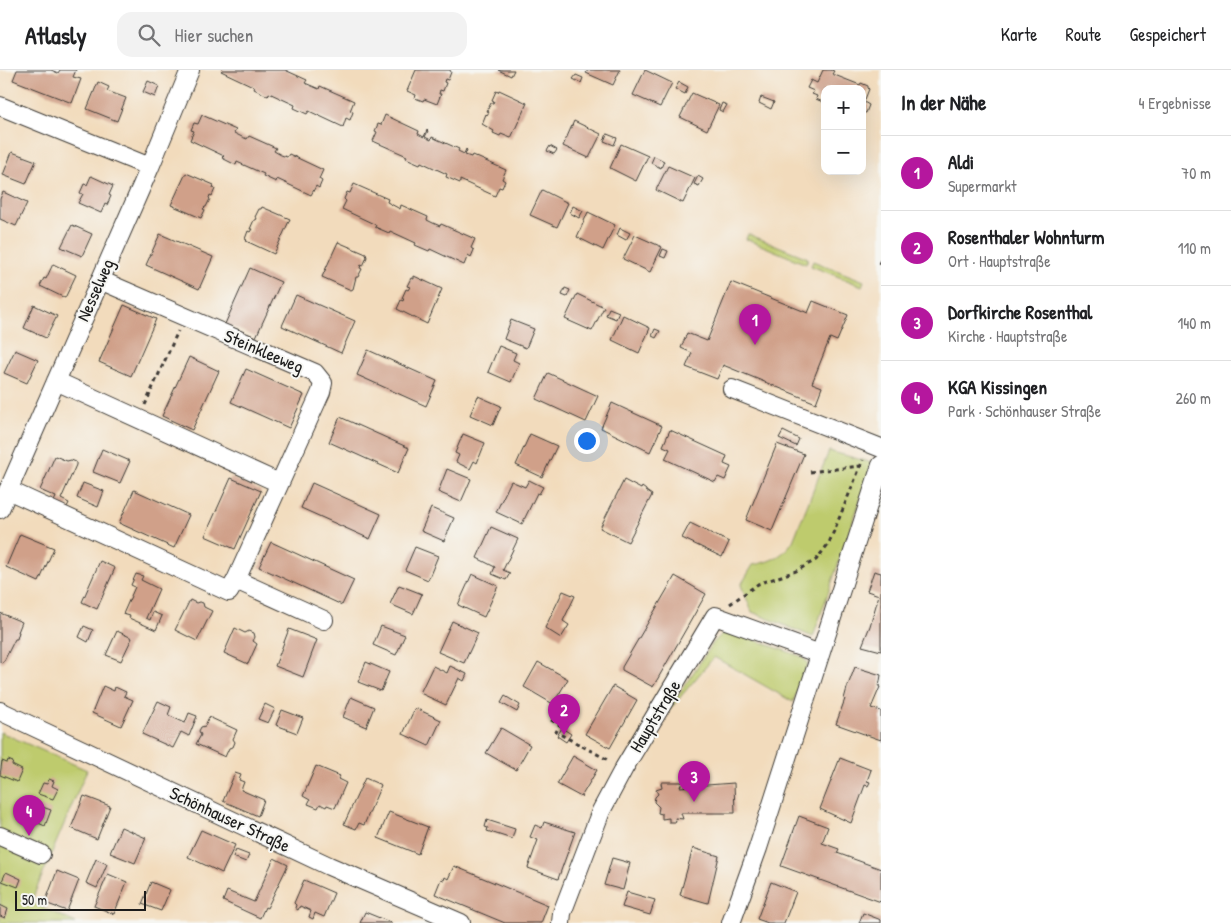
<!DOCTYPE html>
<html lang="de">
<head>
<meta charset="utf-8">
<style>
  :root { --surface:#fff; --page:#f2f2f2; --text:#202124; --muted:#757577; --line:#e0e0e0; --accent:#b5179e }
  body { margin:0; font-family:"Patrick Hand",sans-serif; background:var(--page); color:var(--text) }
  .controls { position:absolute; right:15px; top:15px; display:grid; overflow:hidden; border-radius:10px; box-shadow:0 5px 20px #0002 }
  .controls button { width:45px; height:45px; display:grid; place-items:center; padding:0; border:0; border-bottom:1px solid var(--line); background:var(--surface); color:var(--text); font:25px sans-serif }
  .scale { position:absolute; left:15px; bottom:12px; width:131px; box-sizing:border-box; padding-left:5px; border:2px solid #1c1c1c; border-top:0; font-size:14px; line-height:18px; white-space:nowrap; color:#1c1c1c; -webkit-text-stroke:4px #f6f6f2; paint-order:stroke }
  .you { position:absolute; left:586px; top:370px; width:18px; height:18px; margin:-12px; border:4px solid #fff; border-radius:50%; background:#1a73e8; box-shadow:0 0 0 8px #1a73e833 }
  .badge { display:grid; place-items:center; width:32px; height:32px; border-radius:50%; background:var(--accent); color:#fff; font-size:16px; font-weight:700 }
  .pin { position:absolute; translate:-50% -41px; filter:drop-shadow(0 1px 2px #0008) }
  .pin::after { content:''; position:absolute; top:26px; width:18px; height:15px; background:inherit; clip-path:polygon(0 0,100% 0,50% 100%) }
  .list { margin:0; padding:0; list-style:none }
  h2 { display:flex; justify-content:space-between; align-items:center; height:65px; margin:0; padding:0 20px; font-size:21px }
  h2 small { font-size:16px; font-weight:400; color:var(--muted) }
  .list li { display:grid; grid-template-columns:32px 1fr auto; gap:15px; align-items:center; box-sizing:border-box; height:75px; padding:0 20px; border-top:1px solid var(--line) }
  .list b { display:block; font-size:19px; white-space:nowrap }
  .list p { margin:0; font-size:16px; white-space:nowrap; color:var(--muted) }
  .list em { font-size:16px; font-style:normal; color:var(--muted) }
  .icon { flex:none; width:28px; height:28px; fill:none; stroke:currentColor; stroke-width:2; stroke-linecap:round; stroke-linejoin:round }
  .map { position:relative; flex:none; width:881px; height:853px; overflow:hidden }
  header { display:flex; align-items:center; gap:30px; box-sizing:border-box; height:70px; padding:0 25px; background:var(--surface); border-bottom:1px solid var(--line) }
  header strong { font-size:24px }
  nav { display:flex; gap:28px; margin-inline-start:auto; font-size:18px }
  .search { width:350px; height:45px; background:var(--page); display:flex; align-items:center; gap:12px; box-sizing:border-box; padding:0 18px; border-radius:15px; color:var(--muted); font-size:19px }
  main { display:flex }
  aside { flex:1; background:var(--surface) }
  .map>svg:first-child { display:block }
  .green { fill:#becb6d; stroke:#6d7444 }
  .building { fill:#d0a089 }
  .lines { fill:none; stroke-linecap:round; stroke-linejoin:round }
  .minor-casing { stroke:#3c3934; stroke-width:20 }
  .path { stroke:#3c3934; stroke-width:3; stroke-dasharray:4 4; stroke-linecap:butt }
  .minor { stroke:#fff; stroke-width:18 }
  .labels { text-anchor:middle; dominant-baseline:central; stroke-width:4; stroke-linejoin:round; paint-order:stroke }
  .street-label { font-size:18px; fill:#1c1c1c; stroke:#f6f6f2 }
</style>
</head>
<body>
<header>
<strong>Atlasly</strong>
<div class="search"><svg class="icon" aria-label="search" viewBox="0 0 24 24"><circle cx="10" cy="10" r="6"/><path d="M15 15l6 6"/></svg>Hier suchen</div>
<nav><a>Karte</a><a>Route</a><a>Gespeichert</a></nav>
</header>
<main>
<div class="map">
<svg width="881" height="853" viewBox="0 0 881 853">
  <rect width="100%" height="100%" fill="#f6f6f2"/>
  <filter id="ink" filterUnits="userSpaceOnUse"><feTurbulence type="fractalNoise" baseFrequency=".02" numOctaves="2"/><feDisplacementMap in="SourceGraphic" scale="10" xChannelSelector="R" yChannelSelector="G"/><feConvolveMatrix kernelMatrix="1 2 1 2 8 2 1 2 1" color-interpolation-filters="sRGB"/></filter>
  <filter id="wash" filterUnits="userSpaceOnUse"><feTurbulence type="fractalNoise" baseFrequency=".0096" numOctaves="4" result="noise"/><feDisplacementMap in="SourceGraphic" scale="20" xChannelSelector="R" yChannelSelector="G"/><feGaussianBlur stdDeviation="1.12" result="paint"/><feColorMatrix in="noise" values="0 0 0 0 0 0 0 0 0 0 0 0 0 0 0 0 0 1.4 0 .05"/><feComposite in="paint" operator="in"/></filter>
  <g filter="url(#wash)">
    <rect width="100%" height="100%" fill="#f2dbbc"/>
    <path class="green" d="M748,164L808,188L806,194L746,169Z
      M813,191L864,211L862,216L811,196Z
      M829,381L873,393L813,567L752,542L741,515L753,495C772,491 782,487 793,471Z
      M732,562L803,587L808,594L793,632L714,587L661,650L714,572L723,563Z
      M0,662L87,700L31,832L76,853H0Z"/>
    <g id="blocks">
      <path class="building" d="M17,0H51L58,3L60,0H76L73,7L81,9L72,33L13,10Z
        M222,0H285L307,10L305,13L319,19L320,16L354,31L350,41L353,42L350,50L346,48L343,57L309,41L307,44L294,38L295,35L269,23L268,26L254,19L255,17L221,1Z
        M416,0H450L451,2L448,10L445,9L444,12L446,13L443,21L440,20L439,24H441L437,34L424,29L423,31L415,28L416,25L407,21Z
        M498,0H514L511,6Z
        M588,0H620L613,15L586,3Z
        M645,0L672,13L660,37L633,25Z
        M823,0H831L834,1L832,4L860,15L861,13L868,16V18L869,19L864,32L869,35L866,43L862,42V19H825V33L816,29L817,26L812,24L814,21L807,18L811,10L817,13Z
        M576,5L583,8L581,13L573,9Z
        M148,11L159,16L155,27L143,22Z
        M98,12L109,17L107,21L126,28L117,51L87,39Z
        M679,12L688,17L685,24L675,19Z
        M499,20L527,33L511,68L501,64L500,66L493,63L494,61L482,54L486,44L487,45L489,42L487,41L491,33H493L494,31L492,30L496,21L498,22Z
        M692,23L719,35L707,60L680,47Z
        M761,27L774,32L771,39L759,33Z
        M722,33L727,35L723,42L719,40Z
        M202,45L236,60L234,63L242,67L247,69L249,66L276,78L274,81L281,85L287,87L289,84L323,100L319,109L322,111L319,118L316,116L311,125L277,109L276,112L263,106L264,104L237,92L236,95L222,88L224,86L190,70L194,61L191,60L194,53L198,54Z
        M385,45L419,61L418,64L424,67L427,60L428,61L425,67L431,70L432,67L459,79L458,81L464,84L466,79L467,80L465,85L471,87L472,85L506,100L502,109L505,111L502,118L499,117L495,126L460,110V113L446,107L447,104L421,92L420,94L406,88L407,86L373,71L377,62L375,61L378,54L381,55Z
        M574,51L601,64L589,88L563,76Z
        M607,64L617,68L614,75L604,71Z
        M621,74L648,86L636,111L610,98Z
        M550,76L557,80L554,84L547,81Z
        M12,82L36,91L26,114L3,105Z
        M654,86L664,91L661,98L651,93Z
        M668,96L695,108L683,133L656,120Z
        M186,103L214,115L213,118L215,119L212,126L210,125L209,128L210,129L206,137H205L203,139L205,140L201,148L171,135Z
        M91,106L113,116L109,125L111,126L107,135L105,134L101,143L78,133L83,124L80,123L84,114L87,115Z
        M698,106L703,109L699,116L694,114Z
        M354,114L388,129L387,132L400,139L401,135L428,147L427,150L433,153L440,156L441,154L475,169L471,178L474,180L471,187L468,185L464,195L430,179L429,181L415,175L416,173L390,161L389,163L375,157L376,155L342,139L346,131L344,129L347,122L350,123Z
        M542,120L568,133L557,157L530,145Z
        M3,122L27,133L16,156L0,149V129Z
        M573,136L583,141L579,148L570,143Z
        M262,137L290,149L274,184L246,171L247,170L245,169L248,161L250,162L252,159H250L254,150H256L257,148L255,147L259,139H261Z
        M588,142L615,155L603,180L577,167Z
        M72,155L92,164L82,186L61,177Z
        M620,158L630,163L626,170L617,165Z
        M160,164L213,187L199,219L146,195Z
        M635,165L662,177L650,202L623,189Z
        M338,172L366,184L367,187L363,196L361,195L360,198L362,199L358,207H356L353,219L351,220L322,207Z
        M663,179L668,181L665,188L660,186Z
        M53,194L76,205L65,228L40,216L44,208L46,209Z
        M250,198L281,212L256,267L225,254Z
        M414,206L442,219L427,254L397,239L401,230L403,231L404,228H402L406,219L408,220L410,217L407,216L411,208L414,209Z
        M731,212L808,243L813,231L848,245L837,271L830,268L812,313L822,317L816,333L723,295L717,309L686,297L692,283L681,278L687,263L707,271Z
        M565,218L570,220L567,227L562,225Z
        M577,224L604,237L592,261L565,249Z
        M296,225L355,251L341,283L282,256Z
        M34,235L57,246L46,268L24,258Z
        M124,235L156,249L131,306L99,292Z
        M609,238L619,242L616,249L606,245Z
        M623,245L650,258L639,283L612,270Z
        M511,250L534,259L526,278L504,269Z
        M655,259L660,261L656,268L652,266Z
        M499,276L516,283L513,290L519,293L511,312L488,302Z
        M15,280L38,290L27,313L4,303Z
        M368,280L437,311L426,336L357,305Z
        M189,287L219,301L192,360L162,346Z
        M246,299L304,325L289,358L231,332Z
        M548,303L598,326L586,352L536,329Z
        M478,326L501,336L493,355L470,345Z
        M612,333L662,356L650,382L601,358Z
        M340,347L409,378L398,403L329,372Z
        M670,360L727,386L724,394L731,397L725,410L718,407L715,412L665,389L670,379L663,376Z
        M783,361L799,369L796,376L779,368Z
        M463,364L485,373L477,393L474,391L470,399L456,392L459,385L455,383Z
        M530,364L557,376L542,407L516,395Z
        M777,374L804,384L772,461L746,450Z
        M102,379L130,391L120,413L93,402Z
        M55,386L67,391L71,390L76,392V395L61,429L69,433L66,439L53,434L56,427L40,420Z
        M447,399L471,409L461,432L438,422Z
        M231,408L261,421L235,479L205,466Z
        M529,410L543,417L539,424L537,423L522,454L496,442L511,411L525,417Z
        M624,410L641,419L642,417L646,420V421L652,425L628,472L600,458Z
        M83,413L104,421L98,437L77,428Z
        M312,413L381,444L370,469L301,438Z
        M134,420L189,445L174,478L119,453Z
        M431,438L454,448L444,471L421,461Z
        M690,453L729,472L722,487L682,468Z
        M491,457L518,469L503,500L510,503L506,510L492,504L495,497L477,488Z
        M20,464L54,478L39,512L6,497Z
        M271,472L354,510L342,535L259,497Z
        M415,477L438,486L428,510L405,500Z
        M100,491L115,498L97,539L82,532Z
        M874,501L881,503V581L862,576L870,556L879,525L867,521Z
        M136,504L143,506L141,510L159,519L146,548L150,550L153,542L162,546L156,560L129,548L130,546L123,544L135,517L131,515Z
        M472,504L498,516L484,547L458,535Z
        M675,506L706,524L653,617L622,600V597Z
        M399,515L422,524L413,544L390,534Z
        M563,521L575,526L563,551L569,555L561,568L545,558Z
        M190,530L196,533L199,532L203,533L204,537L212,541L197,571L175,560Z
        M0,543L22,552L18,562H19L17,569H15L4,591H3L2,593L0,592Z
        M452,551L478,563L464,593L438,582Z
        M84,556L93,560L88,572L79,567Z
        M381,556L405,565L396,585L373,575Z
        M235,558L245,563L249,561L254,563L255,567L253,571L257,574L248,594L224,583Z
        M289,559L317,570L303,607L275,596Z
        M117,561L132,568L121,591L106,585Z
        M366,592L389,602L381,621L358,612Z
        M538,592L568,609L553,634L524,617Z
        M433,596L447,603L450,596L467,604L464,611L459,608L446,635L420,623Z
        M855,597L881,605L879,617H880L871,638L881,641V670L836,654L845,629H844L847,618Z
        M103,616L114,621L115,617L126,622L124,626L133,630L121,656L92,643Z
        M613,616L637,630L610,678L585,664Z
        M505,626L520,635L517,642L501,633Z
        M351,627L374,637L366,657L343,647Z
        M158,631L171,637L168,645L185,653L189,643L197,646L189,666L181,662L173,678L142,664Z
        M265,634L275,639L268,653L258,649Z
        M415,638L441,650L429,676L403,664Z
        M282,640L303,648L297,663L276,655Z
        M209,647L237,660L233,669L235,672L233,677L229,678L225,687L196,674L201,665L199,661L201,657L205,656Z
        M501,658L530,675L516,700L486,683Z
        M562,658L571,664L566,672L557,666Z
        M573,686L597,700L581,727L557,714Z
        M840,688L871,700L867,711L870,712L868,716L865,715L851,753L820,739Z
        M8,690L13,692L12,695L22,700L17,712L0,705L2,691L7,693Z
        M316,696L340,706L338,709L346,713L335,738L327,735L326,737L320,734L318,738L308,734L310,730L303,726Z
        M235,703L241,705L239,710L244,712L241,720L264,730L258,746L223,731Z
        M365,708L381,715L364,755L359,753L356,759L344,754Z
        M49,709L54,711L52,716L58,719L53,729L38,724L43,713L47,714Z
        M663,712H682L680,717L734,713L735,743H681L683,749L675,748L676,752H669V748L662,749V744L658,743L659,737L654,732L655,727L658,724L656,720L662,718L661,713Z
        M84,726L110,736L97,769L71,758Z
        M37,735L51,740L45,756L36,752L38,746L33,744Z
        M389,742L428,757L418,784L378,768Z
        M799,746L828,757L822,773L839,779L837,783L881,799V832L781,796Z
        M487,750L515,759L512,769L487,761L488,758L485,757Z
        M544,752L575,762L558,809L528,798L538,770L530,767L535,755L542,758Z
        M121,757L146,768L135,793L110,783Z
        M201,760L235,775L222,803L188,787Z
        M693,778L719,786L708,833L680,825Z
        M236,780L249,785L246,792L233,787Z
        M274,788L288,795L267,838L265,837L260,848L223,831L227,821L254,832Z
        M612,788L630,793L623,820L604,815Z
        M96,789L107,794L97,818L86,813Z
        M454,796L548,835L541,853H505L435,824L441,809L444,810L445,807L448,809Z
        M57,801L79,810L67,841L45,833Z
        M6,802L21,809L18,817L2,811Z
        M108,804L127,812L114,844L94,836Z
        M304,810L334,823L324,847L315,843L313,849L309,847L311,841L300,836L298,840L295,838L296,835L294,833Z
        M151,812L170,820L161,841L142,834Z
        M771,812L796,822L784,853H768L757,849Z
        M627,822L655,830L650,845L622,837Z
        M0,835L8,839L5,848L0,846Z
        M365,842L392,853H360Z
        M863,843L881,850V853H859Z"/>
    </g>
  </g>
  <g filter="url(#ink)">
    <use href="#blocks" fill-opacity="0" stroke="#3c3934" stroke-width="1"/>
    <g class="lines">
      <g class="minor-casing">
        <path id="minor" d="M0,36L150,97
          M100,210L315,303L323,313L321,322L236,510L324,550
          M56,311L279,413
          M732,319L881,378
          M8,420L229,522L236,510
          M0,439L150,97L190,0
          M0,641L329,796L461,853
          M0,766L41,784
          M561,853L562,843L601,741L624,698L715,546L820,584
          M731,853L758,778L881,395"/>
      </g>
      <path class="path" d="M879,194L881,190
        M145,335L178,261
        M810,402L860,396
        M730,534L758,514L796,501L816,490L829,473L863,390
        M551,650L560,655L556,662L610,691"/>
      <use href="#minor" class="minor"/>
    </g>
  </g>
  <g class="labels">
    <g class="street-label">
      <text transform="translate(95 220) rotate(-66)">Nesselweg</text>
      <text transform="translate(264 281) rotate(23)">Steinkleeweg</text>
      <text transform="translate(655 646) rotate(-59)">Hauptstraße</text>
      <text transform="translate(230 749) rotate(25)">Schönhauser Straße</text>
    </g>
  </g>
</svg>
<div class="controls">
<button>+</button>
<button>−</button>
</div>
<div class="scale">50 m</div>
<div class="you"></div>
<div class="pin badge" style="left:755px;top:275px">1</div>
<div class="pin badge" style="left:564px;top:665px">2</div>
<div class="pin badge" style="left:694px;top:732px">3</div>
<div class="pin badge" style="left:29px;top:766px">4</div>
</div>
<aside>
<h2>In der Nähe<small>4 Ergebnisse</small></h2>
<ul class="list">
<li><span class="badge">1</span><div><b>Aldi</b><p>Supermarkt</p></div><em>70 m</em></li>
<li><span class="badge">2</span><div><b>Rosenthaler Wohnturm</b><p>Ort · Hauptstraße</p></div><em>110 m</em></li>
<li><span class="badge">3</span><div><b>Dorfkirche Rosenthal</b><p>Kirche · Hauptstraße</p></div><em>140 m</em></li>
<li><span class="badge">4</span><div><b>KGA Kissingen</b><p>Park · Schönhauser Straße</p></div><em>260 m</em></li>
</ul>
</aside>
</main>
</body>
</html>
